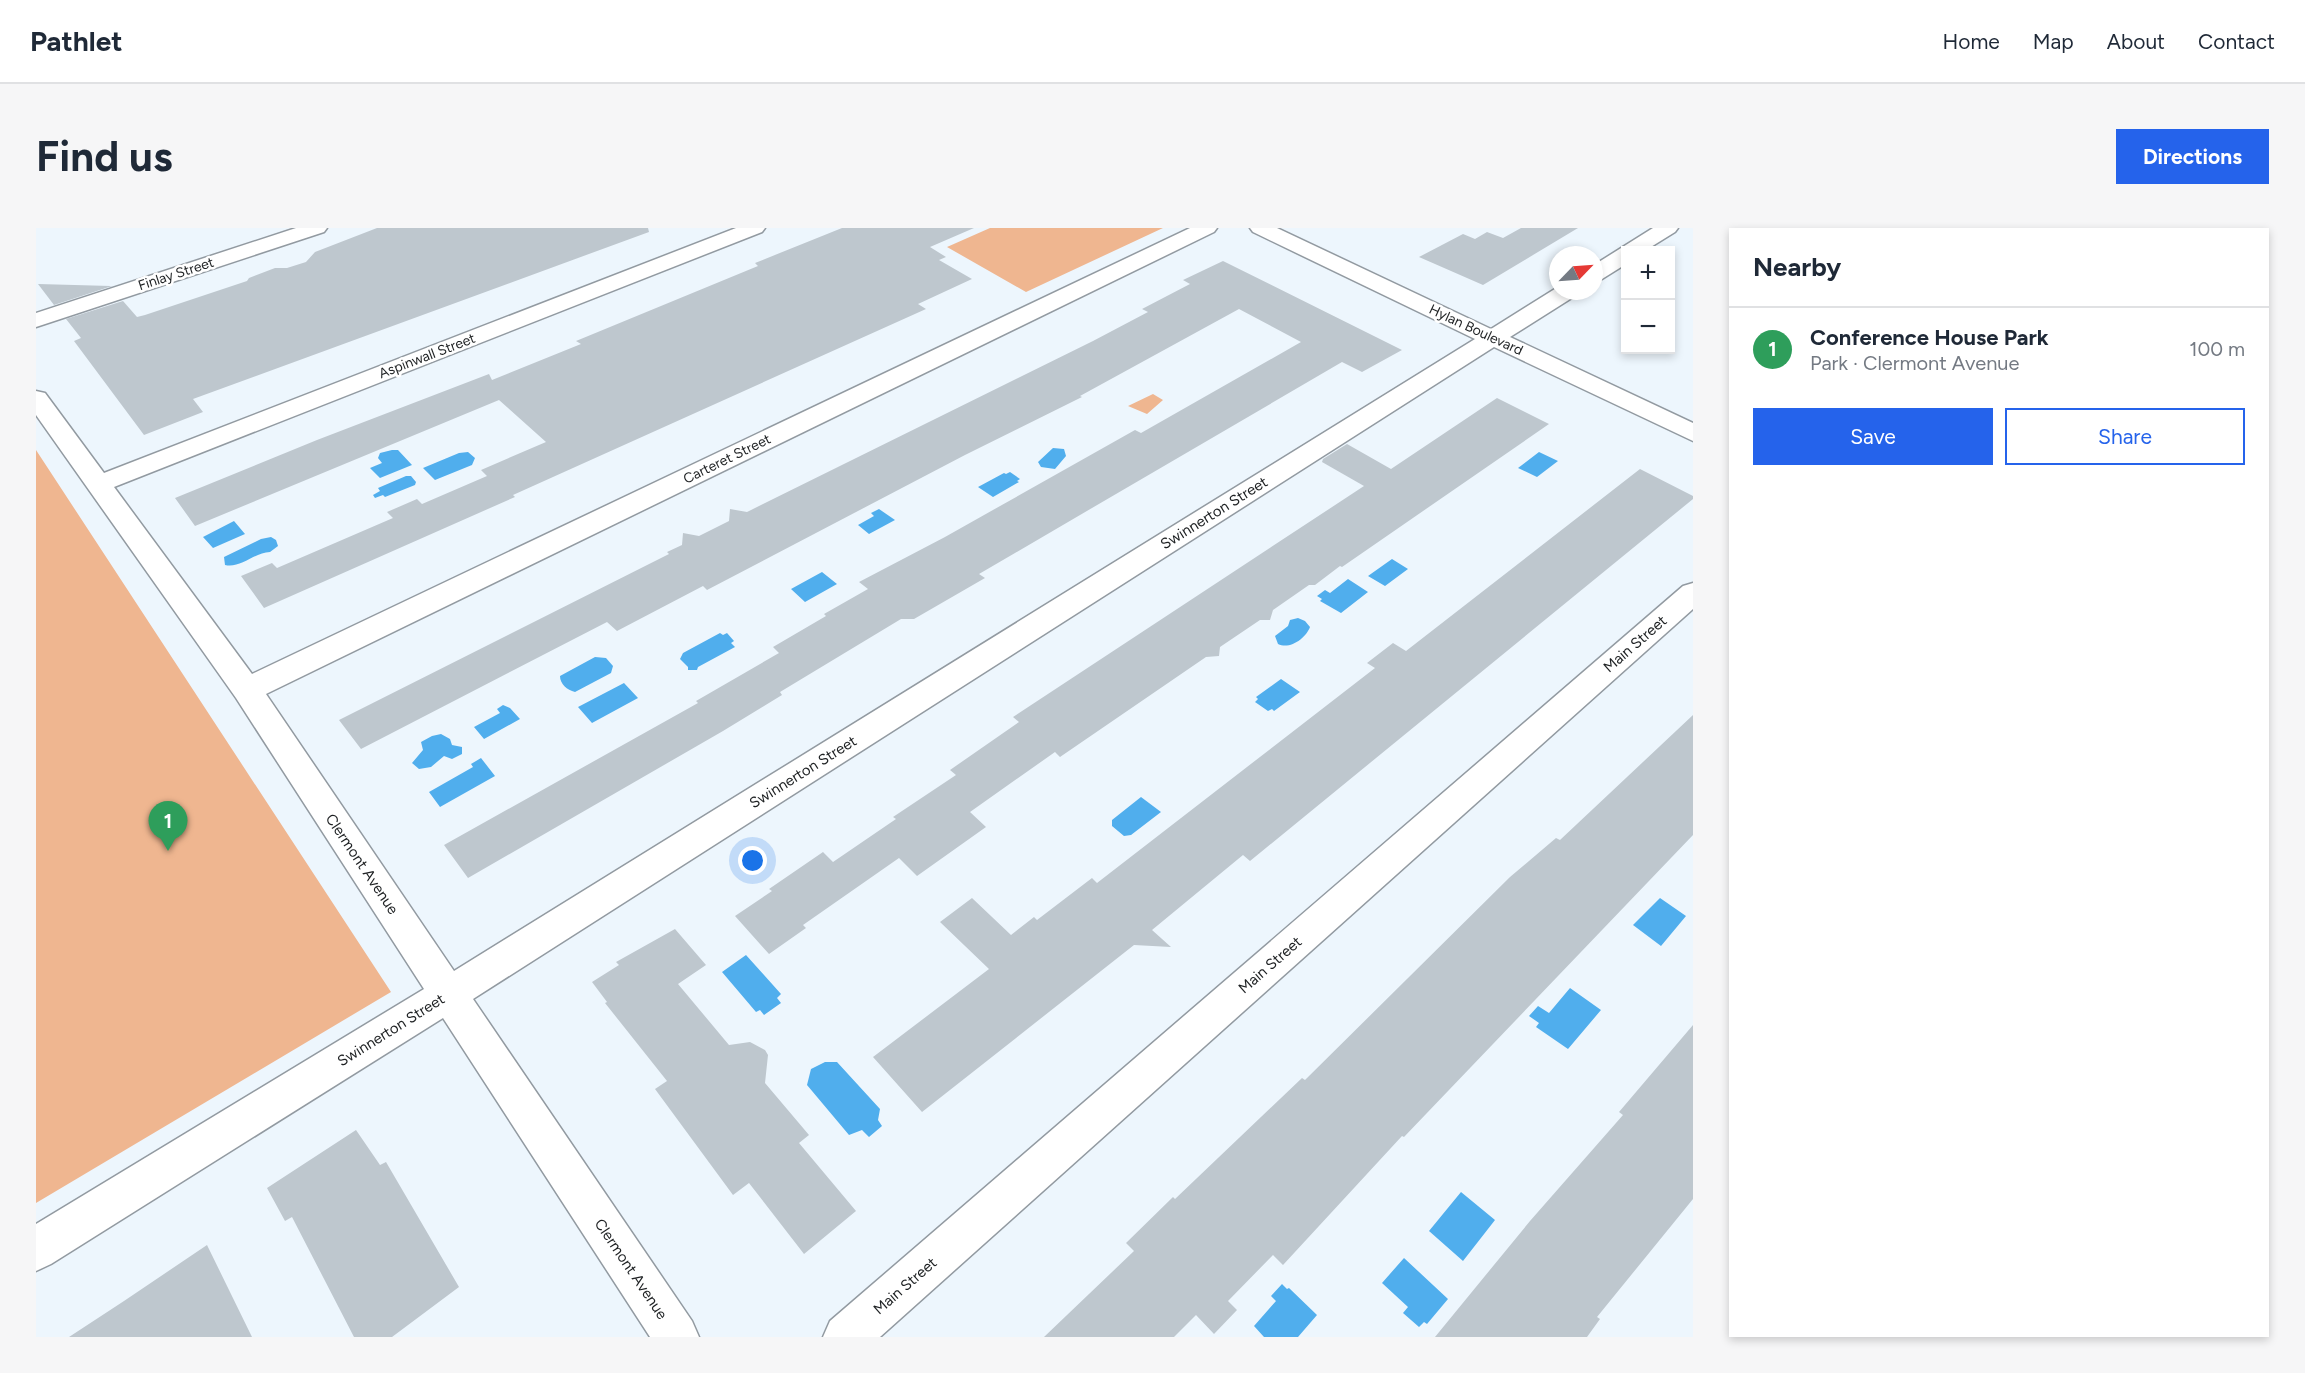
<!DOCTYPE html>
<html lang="en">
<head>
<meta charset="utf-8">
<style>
  :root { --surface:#fff; --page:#f6f6f7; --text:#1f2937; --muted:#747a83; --line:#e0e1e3; --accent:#2563eb }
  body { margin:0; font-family:Figtree,sans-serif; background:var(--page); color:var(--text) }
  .controls { position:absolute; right:18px; top:18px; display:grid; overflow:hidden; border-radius:0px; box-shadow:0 3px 9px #0003 }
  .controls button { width:54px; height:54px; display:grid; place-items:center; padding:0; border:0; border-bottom:2px solid var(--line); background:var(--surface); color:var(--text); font:30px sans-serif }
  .compass { position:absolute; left:1513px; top:18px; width:54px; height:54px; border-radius:50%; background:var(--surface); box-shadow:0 3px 9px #0003; rotate:65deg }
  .you { position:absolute; left:717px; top:633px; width:21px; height:21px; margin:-15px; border:4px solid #fff; border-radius:50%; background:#1a73e8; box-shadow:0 0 0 9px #1a73e833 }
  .badge { display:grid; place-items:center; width:39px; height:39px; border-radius:50%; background:var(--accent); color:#fff; font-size:20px; font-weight:700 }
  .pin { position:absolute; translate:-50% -50px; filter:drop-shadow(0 2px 3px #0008) }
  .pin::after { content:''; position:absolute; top:32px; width:21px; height:18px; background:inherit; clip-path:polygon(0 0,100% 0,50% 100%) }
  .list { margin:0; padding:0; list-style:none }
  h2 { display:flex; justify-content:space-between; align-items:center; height:78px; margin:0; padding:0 24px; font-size:26px }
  h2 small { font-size:20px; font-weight:400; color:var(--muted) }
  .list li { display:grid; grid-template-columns:39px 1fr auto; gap:18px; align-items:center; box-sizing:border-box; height:84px; padding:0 24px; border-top:2px solid var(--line) }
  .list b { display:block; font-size:22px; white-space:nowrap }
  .list p { margin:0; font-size:20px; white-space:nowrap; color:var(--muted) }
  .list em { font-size:20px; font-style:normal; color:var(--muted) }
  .actions { display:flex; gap:12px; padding:18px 24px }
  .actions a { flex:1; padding:14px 0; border:2px solid var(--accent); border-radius:0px; text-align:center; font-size:21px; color:var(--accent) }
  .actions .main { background:var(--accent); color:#fff }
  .map { position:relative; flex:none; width:1657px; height:1109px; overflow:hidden; border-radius:0px }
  header { display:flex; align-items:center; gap:36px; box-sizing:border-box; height:84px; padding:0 30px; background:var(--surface); border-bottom:2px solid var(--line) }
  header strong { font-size:28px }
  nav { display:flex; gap:33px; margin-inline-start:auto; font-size:21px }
  .intro { display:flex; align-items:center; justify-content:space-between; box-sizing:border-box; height:144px; padding:0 36px }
  h1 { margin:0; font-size:42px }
  .button { padding:15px 27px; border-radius:0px; background:var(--accent); color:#fff; font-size:21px; font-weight:700 }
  main { display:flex; gap:36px; padding:0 36px }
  aside { flex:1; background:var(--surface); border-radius:0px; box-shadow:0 3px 9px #0003 }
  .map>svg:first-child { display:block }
  .green { fill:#efb690 }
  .water { fill:#50aeed }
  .building { fill:#bec7ce }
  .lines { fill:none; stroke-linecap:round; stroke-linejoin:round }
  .minor-casing { stroke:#929aa1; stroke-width:3 }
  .minor { fill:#fff; fill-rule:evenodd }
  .labels { text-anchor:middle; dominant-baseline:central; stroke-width:5; stroke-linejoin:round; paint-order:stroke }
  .far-street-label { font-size:14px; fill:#1e2123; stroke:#fff }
  .street-label { font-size:15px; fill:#1e2123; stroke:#fff }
</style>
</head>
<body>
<header>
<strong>Pathlet</strong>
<nav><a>Home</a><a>Map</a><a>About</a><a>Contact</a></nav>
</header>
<div class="intro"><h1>Find us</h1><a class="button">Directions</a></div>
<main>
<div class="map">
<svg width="1657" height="1109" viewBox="0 0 1657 1109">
  <rect width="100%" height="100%" fill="#edf6fd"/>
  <path class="green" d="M954,0H1127L990,64L911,19Z
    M1117,166L1127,172L1111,186L1092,178Z
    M0,222L355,764L0,975Z"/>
  <path class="water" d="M1017,220L1028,221L1030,228L1019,241L1005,239L1002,234Z
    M356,222H362L376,237L344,250L334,240L346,235L342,230L344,225Z
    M432,224L439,230L436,237L399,252L387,240L423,225Z
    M1503,224L1522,233L1501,249L1482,240Z
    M974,244L984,251L981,253L983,254L957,269L942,259L968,245L970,246Z
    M370,248H375L380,254L379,257L349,269L347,267L339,270L337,267L344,263L342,260Z
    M843,281L859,292L833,306L822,297L838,288L835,285Z
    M198,293L209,306L177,320L167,309Z
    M235,309L240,312L242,318L234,324C219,324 204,341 189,337L188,329L225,311Z
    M1356,331L1372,341L1349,358L1332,348Z
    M786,344L801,356L769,374L755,361Z
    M1312,351L1332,364L1305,385L1284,373L1286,371L1281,368L1289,362L1294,365Z
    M1262,390L1269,393L1274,399C1270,410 1254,422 1242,416L1239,408L1252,398L1254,392Z
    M684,405L687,407L691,405L698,413L695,415L699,419L662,439L661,442H652V439L644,431L647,425Z
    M559,429L570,430L577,438L575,445L539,464C531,462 524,456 524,448Z
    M1245,451L1264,464L1238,483L1236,481L1232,483L1219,474L1222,471L1220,469Z
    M588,455L602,470L556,495L542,479Z
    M467,477L474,480L484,491L448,511L438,499L464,485L461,481Z
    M405,506L414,511L416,517L426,519V526L416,531L408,528L395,539L383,541L376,535L387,522L385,514L396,508Z
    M445,530L459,548L404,579L393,564L437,539L435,536Z
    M1105,569L1125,584L1095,607L1088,608L1076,598V592Z
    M1624,670L1650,688L1625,718L1597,697Z
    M710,727L745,766L741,770L745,775L728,787L724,782L720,784L686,744Z
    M1534,760L1565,782L1532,821L1500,799L1503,795L1493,788L1502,778L1513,785Z
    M789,834H801L844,881L842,892L846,898L833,909L826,902L813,907L771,857L775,841Z
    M1425,964L1459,992L1427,1033L1393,1003Z
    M1368,1030L1412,1071L1391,1096L1388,1094L1383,1099L1367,1085L1372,1079L1346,1055Z
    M1246,1056L1251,1061L1253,1060L1281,1087L1262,1109H1228L1218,1098L1240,1073L1235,1068Z"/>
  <path class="building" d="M341,0H612L613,4L157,171L167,184L108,207L38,113L45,110L30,91L87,73L101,89L109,87L211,53L213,50L239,40H251L270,34L279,24Z
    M806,0H938L894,19L910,29L903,32L936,51L882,76L890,81L477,267L479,269L228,380L205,348L236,335L241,340L357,290L351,284L381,271L386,276L451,248L445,242L510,214L463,172L159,298L139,270L281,212L453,146L456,152L545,116L540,113L722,38L719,35Z
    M1485,0H1542L1447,57L1383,29L1427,6L1439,11L1451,4L1467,10Z
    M1187,33L1366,122L1326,144L1306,134L943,346L949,350L878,391H865L744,464L746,467L687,503L432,650L408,617L662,475L660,473L743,425L737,419L790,388L788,386L832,361L823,354L909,309L1099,202L1105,205L1265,114L1203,81L1044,168L1046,169L929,227L671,362L667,358L581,403L571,394L325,521L303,492L633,326L631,324L646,317L647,305L663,308L693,293L694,281L711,284L1057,113L1112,84L1106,81L1154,56L1147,52Z
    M2,56L75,58H76L18,77Z
    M1461,170L1513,196L1306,339L1304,338L1279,357H1273L1237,382L1234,392H1224L1184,419L1183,428L1170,429L1024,529L1019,524L934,584L950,599L881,648L863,630L767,697L770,700L733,726L699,688L736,663L733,661L787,624L797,634L860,591L857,589L920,547L914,542L983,494L977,489L1328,258L1286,234L1287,231L1311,216L1355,241Z
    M1604,241L1657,268V271L1214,633L1207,627L1116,702L1135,719L1098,717L886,884L837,829L953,741L904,694L936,670L975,707L998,689L1001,692L1056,650L1061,655L1339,440L1331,435L1357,415L1370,423Z
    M1657,487V607L1368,909L1366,908L1247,1037L1237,1027L1192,1073L1201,1082L1178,1106L1160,1087L1138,1109H1008L1098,1023L1090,1015L1137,969L1139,971L1266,850L1269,852L1474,649L1520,610L1524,612Z
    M639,701L670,737L642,756L693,817L714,814L729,822L732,827L729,855L773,907L763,915L820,983L768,1026L713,955L697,967L619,861L631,853L569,775L571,774L556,754L583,737L580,734Z
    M1657,797V971L1561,1089L1564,1091L1551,1109H1399L1494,993L1587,887L1583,884Z
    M320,902L344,937L350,934L423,1059L356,1109H318L256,989L249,993L231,960Z
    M171,1017L216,1109H33L88,1073Z"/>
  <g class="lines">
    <g class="minor-casing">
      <path id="minor" d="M260,0H291L288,4L0,99V85Z
        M700,0H729L726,4L78,259L216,446L1154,0H1181L1178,4L230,466L418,743L1439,111L1217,4L1214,0H1241L1455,101L1522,59V63H1542L1539,68L1474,109L1657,195V213L1458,119L437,771L656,1093L663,1109H614L407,790L15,1036L0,1043V996L388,761L200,470L0,187V163L9,165L68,245Z
        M1617,0H1642L1639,4L1610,22H1590V36L1566,51L1558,53V37Z
        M1657,355V381L844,1109H787L794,1093L1647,358Z"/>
    </g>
    <use href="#minor" class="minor"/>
  </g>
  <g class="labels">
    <g class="far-street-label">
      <text transform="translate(140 46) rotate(-18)">Finlay Street</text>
      <text transform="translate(1440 102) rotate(25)">Hylan Boulevard</text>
      <text transform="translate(391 128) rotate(-21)">Aspinwall Street</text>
      <text transform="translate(691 231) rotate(-26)">Carteret Street</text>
    </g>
    <g class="street-label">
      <text transform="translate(1178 285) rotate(-32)">Swinnerton Street</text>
      <text transform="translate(1599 416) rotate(-41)">Main Street</text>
      <text transform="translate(767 544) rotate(-32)">Swinnerton Street</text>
      <text transform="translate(326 636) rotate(56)">Clermont Avenue</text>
      <text transform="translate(1234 737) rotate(-41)">Main Street</text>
      <text transform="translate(355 802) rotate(-32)">Swinnerton Street</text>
      <text transform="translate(595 1041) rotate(56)">Clermont Avenue</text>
      <text transform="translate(869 1058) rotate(-41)">Main Street</text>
    </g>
  </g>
</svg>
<div class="controls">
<button>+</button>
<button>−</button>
</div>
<svg class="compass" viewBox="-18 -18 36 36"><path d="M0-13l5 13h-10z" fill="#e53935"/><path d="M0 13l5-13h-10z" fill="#747a83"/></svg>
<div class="you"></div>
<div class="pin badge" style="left:132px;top:623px;background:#2e9e5b">1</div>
</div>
<aside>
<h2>Nearby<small></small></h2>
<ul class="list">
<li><span class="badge" style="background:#2e9e5b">1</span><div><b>Conference House Park</b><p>Park · Clermont Avenue</p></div><em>100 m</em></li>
</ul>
<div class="actions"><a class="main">Save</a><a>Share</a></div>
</aside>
</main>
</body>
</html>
